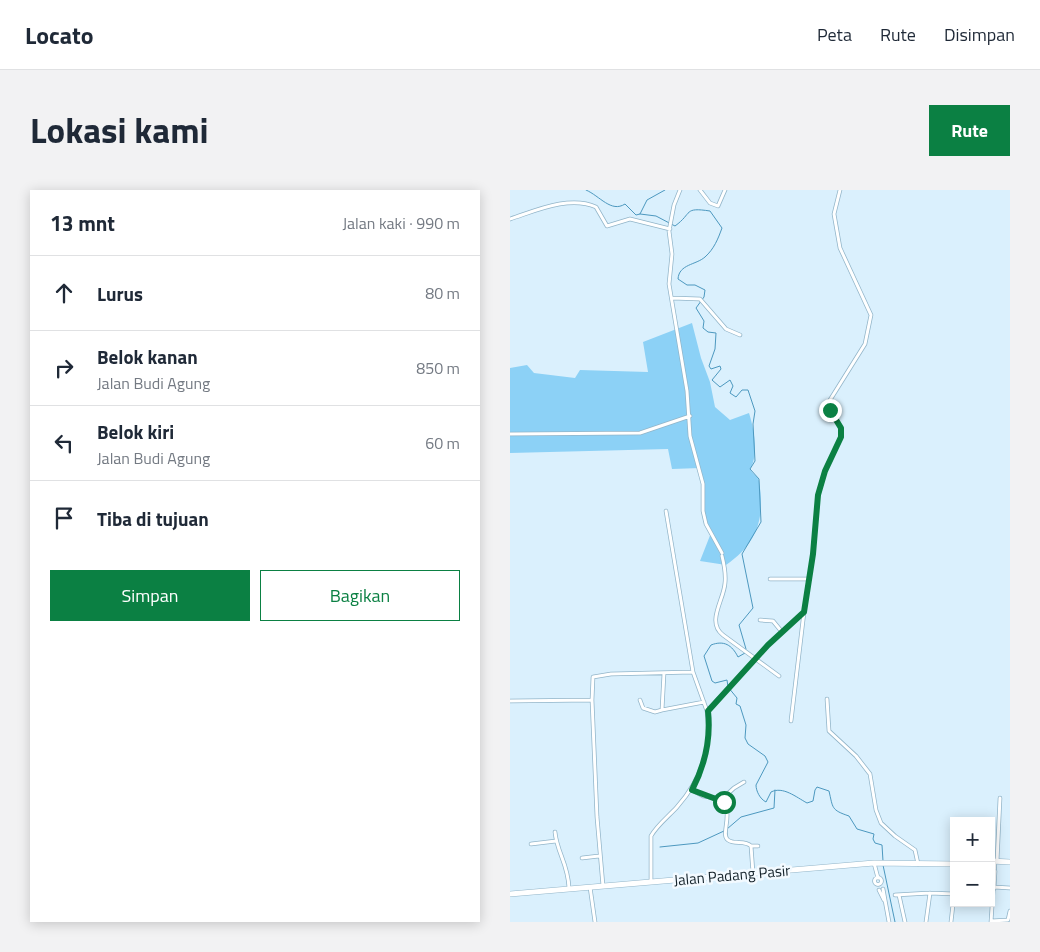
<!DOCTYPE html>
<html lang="id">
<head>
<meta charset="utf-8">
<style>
  :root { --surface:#fff; --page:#f2f2f3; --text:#1f2937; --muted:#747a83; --line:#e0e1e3; --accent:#0b8043 }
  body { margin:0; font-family:"Titillium Web",sans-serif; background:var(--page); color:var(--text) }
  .controls { position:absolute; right:15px; bottom:15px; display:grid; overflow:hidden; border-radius:0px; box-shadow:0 2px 12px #0003 }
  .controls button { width:45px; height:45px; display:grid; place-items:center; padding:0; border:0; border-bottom:1px solid var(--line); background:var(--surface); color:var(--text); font:25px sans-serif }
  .stop { position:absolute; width:15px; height:15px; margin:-11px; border:4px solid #0b8043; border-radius:50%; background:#fff }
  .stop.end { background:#0b8043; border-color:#fff; box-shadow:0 1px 5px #0008 }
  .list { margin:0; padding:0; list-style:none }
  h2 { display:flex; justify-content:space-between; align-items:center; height:65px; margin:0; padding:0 20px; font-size:21px }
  h2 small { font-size:16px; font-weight:400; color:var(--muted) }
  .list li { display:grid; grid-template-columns:32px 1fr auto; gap:15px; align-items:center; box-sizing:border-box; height:75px; padding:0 20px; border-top:1px solid var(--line) }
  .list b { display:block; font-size:19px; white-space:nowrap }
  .list p { margin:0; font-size:16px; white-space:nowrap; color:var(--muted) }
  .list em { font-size:16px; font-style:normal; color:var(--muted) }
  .actions { display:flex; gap:10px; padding:15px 20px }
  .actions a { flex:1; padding:11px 0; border:1px solid var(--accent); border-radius:0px; text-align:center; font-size:18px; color:var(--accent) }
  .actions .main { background:var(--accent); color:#fff }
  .icon { flex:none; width:28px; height:28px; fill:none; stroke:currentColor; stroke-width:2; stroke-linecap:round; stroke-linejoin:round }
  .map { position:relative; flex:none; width:500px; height:732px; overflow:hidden; border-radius:0px }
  header { display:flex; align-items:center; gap:30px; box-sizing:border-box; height:70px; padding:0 25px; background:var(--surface); border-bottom:1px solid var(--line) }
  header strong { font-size:24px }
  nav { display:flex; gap:28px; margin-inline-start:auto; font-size:18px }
  .intro { display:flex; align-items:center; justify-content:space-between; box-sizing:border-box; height:120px; padding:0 30px }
  h1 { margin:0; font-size:35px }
  .button { padding:12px 22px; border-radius:0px; background:var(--accent); color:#fff; font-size:18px; font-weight:700 }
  main { display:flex; gap:30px; padding:0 30px }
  aside { flex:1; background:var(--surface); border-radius:0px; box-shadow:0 2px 12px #0003 }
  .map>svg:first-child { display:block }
  .green { fill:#8cd1f6 }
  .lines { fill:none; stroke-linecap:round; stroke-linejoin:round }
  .stream { stroke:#4c98bf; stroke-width:1 }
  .minor-casing { stroke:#92b5c9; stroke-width:4.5 }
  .trunk-casing { stroke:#92b5c9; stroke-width:6 }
  .minor { stroke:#fff; stroke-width:3 }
  .trunk { stroke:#fff; stroke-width:5 }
  .route { stroke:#0b8043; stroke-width:6 }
  .labels { text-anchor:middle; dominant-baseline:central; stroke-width:5; stroke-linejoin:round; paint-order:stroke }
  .street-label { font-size:15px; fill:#14222a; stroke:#f3faff }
</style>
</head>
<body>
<header>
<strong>Locato</strong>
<nav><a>Peta</a><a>Rute</a><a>Disimpan</a></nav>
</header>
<div class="intro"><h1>Lokasi kami</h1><a class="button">Rute</a></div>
<main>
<aside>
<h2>13 mnt<small>Jalan kaki · 990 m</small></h2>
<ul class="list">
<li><svg class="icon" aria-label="ahead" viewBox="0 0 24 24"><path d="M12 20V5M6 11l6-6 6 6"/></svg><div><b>Lurus</b></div><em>80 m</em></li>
<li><svg class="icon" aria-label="right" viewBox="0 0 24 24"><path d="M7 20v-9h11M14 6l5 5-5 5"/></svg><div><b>Belok kanan</b><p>Jalan Budi Agung</p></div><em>850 m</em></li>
<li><svg class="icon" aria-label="left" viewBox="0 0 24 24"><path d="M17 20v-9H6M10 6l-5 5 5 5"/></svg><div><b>Belok kiri</b><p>Jalan Budi Agung</p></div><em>60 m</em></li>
<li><svg class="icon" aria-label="arrive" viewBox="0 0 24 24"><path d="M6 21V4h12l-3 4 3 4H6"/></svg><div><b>Tiba di tujuan</b></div></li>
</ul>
<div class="actions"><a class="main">Simpan</a><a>Bagikan</a></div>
</aside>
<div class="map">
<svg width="500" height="732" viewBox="0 0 500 732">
  <rect width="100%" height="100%" fill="#daf0fd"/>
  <path class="green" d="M182,133L191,168L200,192L205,217L220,230L239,223C244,239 249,265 240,279C242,284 248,286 249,291C255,328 248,353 216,375L190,371L201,343L192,325L195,304L190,278L162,279L158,259L0,263V178L17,175L24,183L65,188L70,180L138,182L133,152Z"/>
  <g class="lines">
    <path class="stream" d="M76,0C90,6 101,23 115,14L126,25L130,24L137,10L155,0
      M130,24L146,26L165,36C183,23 173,17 200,21L212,38C208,49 204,59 195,67C186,75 169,74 168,89L177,95H185L195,100L194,107L186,118L194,131L193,138L198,142L206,143L205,159L199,176L201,179L210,176L211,179L202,190L210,197L220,190L223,196L220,203L226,207L232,200H238L245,221L243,234L245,271L240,279L249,289L251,332L232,364L243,418L229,435L236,459
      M235,463L228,467C222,455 214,450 201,455L194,466L202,491L205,493L217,490L218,497L227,508L226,514L230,516L236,535L235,548L238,554L255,566L258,572L246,595C246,601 250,609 256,612L261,602C273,596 286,607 297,613L303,611L305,600L307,597L319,601C323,618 321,620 339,626L347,639L364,644L363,649L365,653L372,655L373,671
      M217,639L231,627L264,618L265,600
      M150,657L188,653L214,641
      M373,675L385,732"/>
    <g class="minor-casing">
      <path id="minor" d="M170,0L164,15L159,41L162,64L159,94L177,201L180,246L193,294V321L196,334L212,363
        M190,0L200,13L208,16L215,0
        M0,29C25,21 59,5 86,17L97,36L120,29L160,39
        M162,108L190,109L216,139L230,145
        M0,244L130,243L180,226
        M156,321L183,482L197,521
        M212,366C214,374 216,384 215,393C214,410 196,432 213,445L269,486
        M260,389H299
        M250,430L263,431L272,442
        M154,483L152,520L194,512
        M317,509L319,541L346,566L360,584L366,620L371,633L385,646L405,660L408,674
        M130,510L133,518L145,522L152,520
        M0,511L82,510
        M281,531L294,422
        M182,600L193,606L212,609L224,598L234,592
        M212,609C224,625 210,644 218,650C225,655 234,650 241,656L243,683
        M45,642C47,663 58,673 59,698
        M21,654L46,651
        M241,656H248
        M72,668L89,666
        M487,671L490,608
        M364,673L368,688
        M364.5 691a3.5 3.5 0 1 1 7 0a3.5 3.5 0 1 1-7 0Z
        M141,692V646C147,635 159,626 167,617C191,590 202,557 197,521L261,452L294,422L303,364L308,305L315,281L331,247V238L320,220V210L355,154L361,125L330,58L324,24L330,0
        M93,696L87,627L82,510L83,487L101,484L183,482
        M80,697L85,732
        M484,697L500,698
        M373,699L379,732
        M484,699L485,681
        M369,700L374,710
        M385,705L420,703L444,704
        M389,705L395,732
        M481,731L498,730L500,721
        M416,732L420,703
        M441,732L444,706
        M481,732L485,671"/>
    </g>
    <g class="trunk-casing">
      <path id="trunk" d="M481,671L500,672
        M0,704L364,673L444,674"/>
    </g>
    <use href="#minor" class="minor"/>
    <use href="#trunk" class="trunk"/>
  </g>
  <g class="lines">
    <path class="route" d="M214,612L182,600C195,575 201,549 198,521L258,455L294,422L303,364L308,305L315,281L331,247V238L320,220"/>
  </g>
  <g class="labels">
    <g class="street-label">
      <text transform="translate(222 685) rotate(-5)">Jalan Padang Pasir</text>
    </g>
  </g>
</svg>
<div class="controls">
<button>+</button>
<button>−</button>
</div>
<div class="stop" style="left:214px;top:612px"></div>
<div class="stop end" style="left:320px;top:220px"></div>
</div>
</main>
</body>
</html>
